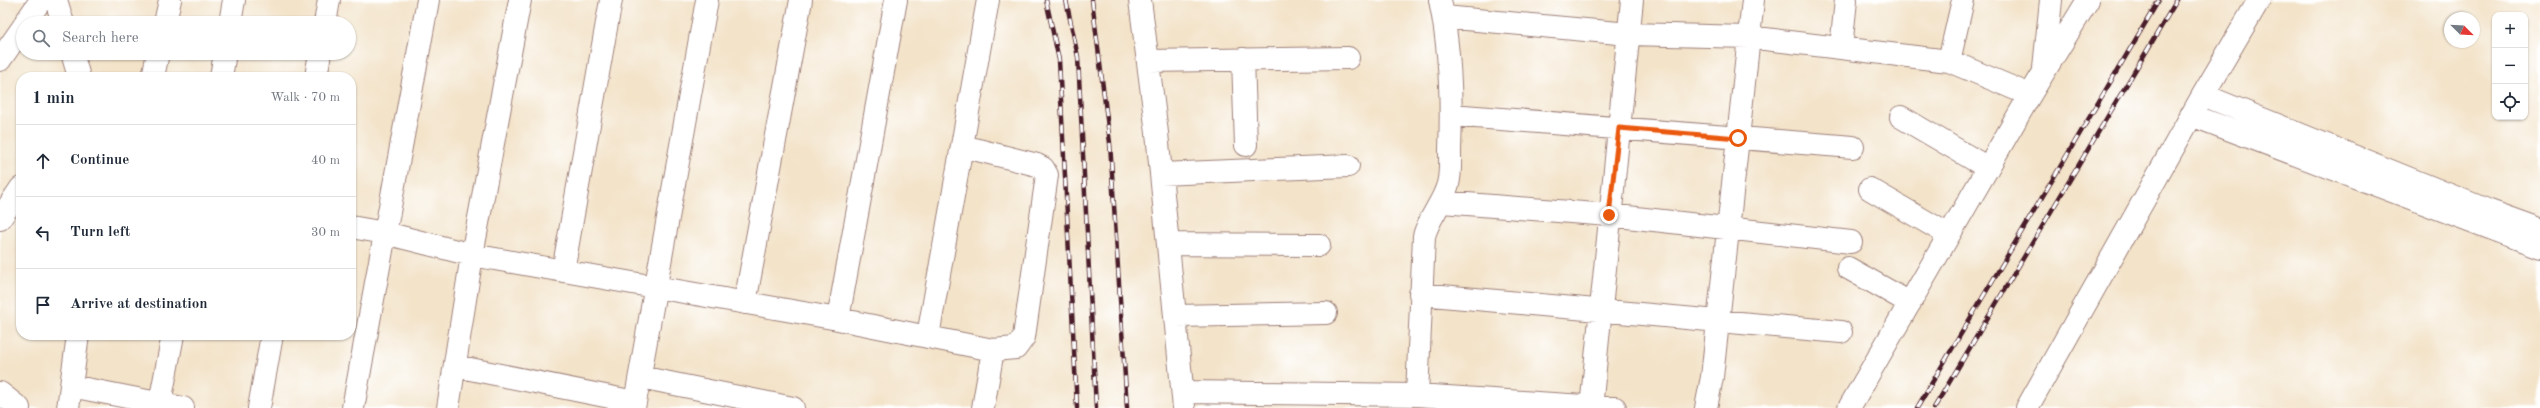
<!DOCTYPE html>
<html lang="en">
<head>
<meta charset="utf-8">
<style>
  :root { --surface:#fff; --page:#f2f2f3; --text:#1f2937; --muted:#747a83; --line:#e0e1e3 }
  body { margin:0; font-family:"Old Standard TT",serif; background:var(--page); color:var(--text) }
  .controls { position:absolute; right:12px; top:12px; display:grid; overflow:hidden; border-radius:8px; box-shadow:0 1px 3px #0004 }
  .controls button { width:36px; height:36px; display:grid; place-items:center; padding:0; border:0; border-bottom:1px solid var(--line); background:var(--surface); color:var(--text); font:20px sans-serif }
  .compass { position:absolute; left:2444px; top:12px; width:36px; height:36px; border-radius:50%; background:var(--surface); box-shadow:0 1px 3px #0004; rotate:114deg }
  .stop { position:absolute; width:12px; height:12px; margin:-9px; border:3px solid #ea580c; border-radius:50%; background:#fff }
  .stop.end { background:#ea580c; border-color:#fff; box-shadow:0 1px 4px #0008 }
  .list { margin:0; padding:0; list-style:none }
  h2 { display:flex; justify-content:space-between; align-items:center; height:52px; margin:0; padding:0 16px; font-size:17px }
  h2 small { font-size:13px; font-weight:400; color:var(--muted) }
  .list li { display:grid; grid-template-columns:26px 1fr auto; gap:12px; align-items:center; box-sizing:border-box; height:72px; padding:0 16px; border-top:1px solid var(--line) }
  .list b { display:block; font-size:15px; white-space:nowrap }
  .list em { font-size:13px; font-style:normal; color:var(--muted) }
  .icon { flex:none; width:22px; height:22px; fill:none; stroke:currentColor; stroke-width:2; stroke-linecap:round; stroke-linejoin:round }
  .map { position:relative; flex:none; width:2540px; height:408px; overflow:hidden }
  .search { position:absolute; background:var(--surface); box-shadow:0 1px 3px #0004; left:16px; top:16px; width:340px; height:44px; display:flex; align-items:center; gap:10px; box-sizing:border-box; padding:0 14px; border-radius:22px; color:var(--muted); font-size:15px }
  .panel { position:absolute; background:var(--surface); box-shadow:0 1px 3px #0004; left:16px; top:72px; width:340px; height:268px; border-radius:16px }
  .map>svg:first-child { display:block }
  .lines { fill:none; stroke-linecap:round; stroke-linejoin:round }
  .minor-casing { stroke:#9e817a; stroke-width:24 }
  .minor { stroke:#fff; stroke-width:22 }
  .rail-casing { stroke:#4a1f2b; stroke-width:4.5 }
  .rail { stroke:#fff; stroke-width:3; stroke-dasharray:9; stroke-linecap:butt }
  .route { stroke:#ea580c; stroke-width:5 }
</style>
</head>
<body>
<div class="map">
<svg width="2540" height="408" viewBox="0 0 2540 408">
  <rect width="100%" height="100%" fill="#fff"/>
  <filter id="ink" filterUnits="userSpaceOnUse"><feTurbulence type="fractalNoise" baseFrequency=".025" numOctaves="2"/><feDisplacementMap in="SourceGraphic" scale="8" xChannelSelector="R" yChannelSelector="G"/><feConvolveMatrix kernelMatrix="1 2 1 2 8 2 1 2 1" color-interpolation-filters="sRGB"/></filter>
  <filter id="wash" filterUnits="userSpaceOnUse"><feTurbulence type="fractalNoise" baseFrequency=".012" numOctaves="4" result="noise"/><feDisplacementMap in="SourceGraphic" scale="16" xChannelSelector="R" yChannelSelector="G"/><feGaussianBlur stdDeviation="0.9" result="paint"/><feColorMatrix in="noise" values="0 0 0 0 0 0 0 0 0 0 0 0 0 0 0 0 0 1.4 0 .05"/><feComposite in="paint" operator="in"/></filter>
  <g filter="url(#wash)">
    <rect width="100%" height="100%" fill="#f3e3c9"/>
  </g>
  <g filter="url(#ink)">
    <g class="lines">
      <g class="minor-casing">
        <path id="minor" d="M56,0L63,23
          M896,0L838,319L993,350L983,408
          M1140,0L1157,133L1184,408
          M1444,17L1629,34L1748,37L1949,61L2030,95
          M25,23L41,0
          M165,23L170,0
          M230,23L234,0
          M325,23L329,0
          M1841,48L1846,0
          M72,53L79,77
          M1243,59L1246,145
          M0,60L23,27
          M1148,61L1348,58
          M1949,61L1963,0
          M2044,68L2051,0
          M153,77L158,53
          M221,77L225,53
          M316,77L320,53
          M2203,95L2487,210L2540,229
          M1451,115L1853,147
          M2191,115L2540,247
          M1901,117L1988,168
          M962,146L1037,165L1043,168L1047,175L1024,337L1016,348L993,350
          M1161,174L1348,166
          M1870,189L1949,235
          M1442,202L1609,215L1851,242
          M0,219L21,188
          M351,227L385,233L472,255L838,319
          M1169,244L1319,245
          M1848,268L1910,303
          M563,271L611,0
          M1420,294L1841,332
          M745,303L801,0
          M1176,316L1326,313
          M928,336L988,0
          M455,366L635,402
          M640,377L793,408
          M71,386L183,408
          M1184,392L1417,395L1615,408
          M0,393L19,408
          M1417,395L1424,236C1429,217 1443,203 1448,184C1451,173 1450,161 1450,150C1452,101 1450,48 1440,0
          M68,408L78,335
          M159,408L173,335
          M259,408L272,335
          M353,408L428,0
          M448,408L472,255L520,0
          M634,408L707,0
          M1591,408L1632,0
          M1706,408L1712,377L1753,0
          M1849,408L2030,95L2088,0
          M2027,408L2203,95L2259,0"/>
      </g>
      <use href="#minor" class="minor"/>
      <g class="rail-casing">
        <path id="rail" d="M1046,0L1059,60L1077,408
          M1066,0L1078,57L1096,408
          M1092,0L1110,143L1127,408
          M1917,408L2159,0
          M1934,408L2177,0"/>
      </g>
      <use href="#rail" class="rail"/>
    </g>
  </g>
  <g class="lines" filter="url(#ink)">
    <path class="route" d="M1609,215L1619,128L1738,138"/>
  </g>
</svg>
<div class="controls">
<button>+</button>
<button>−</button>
<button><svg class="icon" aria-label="locate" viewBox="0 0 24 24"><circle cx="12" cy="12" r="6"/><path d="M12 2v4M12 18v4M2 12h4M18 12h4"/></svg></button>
</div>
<svg class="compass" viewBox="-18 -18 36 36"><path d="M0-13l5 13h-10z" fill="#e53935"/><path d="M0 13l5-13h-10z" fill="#747a83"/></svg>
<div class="stop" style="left:1738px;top:138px"></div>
<div class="stop end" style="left:1609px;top:215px"></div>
<div class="search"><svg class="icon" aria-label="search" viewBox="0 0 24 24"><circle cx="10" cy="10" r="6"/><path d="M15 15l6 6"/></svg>Search here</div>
<section class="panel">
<h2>1 min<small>Walk · 70 m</small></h2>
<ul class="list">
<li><svg class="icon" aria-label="ahead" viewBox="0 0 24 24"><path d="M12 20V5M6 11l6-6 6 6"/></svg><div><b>Continue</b></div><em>40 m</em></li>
<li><svg class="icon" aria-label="left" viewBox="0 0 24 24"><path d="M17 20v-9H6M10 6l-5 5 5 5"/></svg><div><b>Turn left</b></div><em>30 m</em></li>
<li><svg class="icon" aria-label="arrive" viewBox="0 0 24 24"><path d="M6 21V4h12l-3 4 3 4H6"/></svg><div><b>Arrive at destination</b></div></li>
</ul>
</section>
</div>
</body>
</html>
